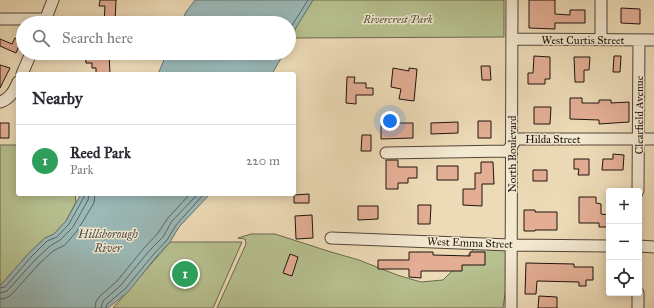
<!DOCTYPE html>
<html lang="en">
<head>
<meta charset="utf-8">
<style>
  :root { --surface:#fff; --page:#f7f7f7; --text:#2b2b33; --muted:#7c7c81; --line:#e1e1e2; --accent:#8f2418 }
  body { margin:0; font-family:"IM FELL Great Primer",serif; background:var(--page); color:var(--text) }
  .controls { position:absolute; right:12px; bottom:12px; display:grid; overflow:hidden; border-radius:4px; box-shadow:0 2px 10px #0003 }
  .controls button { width:36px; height:36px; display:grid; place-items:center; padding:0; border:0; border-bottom:1px solid var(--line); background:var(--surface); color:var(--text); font:20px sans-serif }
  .you { position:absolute; left:390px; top:121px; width:14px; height:14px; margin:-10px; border:3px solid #fff; border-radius:50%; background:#1a73e8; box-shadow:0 0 0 6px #1a73e833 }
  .badge { display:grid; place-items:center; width:26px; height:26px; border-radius:50%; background:var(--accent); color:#fff; font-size:13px; font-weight:700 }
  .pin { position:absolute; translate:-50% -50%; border:2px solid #fff; box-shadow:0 1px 4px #0006 }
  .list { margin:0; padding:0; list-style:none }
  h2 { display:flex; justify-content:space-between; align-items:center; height:52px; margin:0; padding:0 16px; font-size:17px }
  h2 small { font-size:13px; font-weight:400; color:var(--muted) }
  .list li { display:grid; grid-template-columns:26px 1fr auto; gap:12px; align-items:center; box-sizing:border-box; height:72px; padding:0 16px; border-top:1px solid var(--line) }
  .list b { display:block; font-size:15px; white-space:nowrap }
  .list p { margin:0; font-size:13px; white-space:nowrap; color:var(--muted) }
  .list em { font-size:13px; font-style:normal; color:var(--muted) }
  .icon { flex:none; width:22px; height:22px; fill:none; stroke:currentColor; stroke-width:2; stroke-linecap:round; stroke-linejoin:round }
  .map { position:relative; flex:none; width:654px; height:308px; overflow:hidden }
  .search { position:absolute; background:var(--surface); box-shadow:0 2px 10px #0003; left:16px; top:16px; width:280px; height:44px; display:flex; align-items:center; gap:10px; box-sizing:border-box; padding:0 14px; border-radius:22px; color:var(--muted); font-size:15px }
  .panel { position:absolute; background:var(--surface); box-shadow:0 2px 10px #0003; left:16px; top:72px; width:280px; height:124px; border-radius:4px }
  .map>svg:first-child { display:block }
  .green { fill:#b7c08f; stroke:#6a6a4e }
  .water { fill:#9bb9b7; stroke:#697773 }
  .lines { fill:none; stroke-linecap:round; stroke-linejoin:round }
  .shore { stroke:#5c6662; stroke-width:1 }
  .building { fill:#e4ae95; stroke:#1e130e }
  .minor-casing { stroke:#524538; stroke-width:13 }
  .minor { stroke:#f3e8d0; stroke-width:11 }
  .labels { text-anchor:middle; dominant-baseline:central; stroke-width:3; stroke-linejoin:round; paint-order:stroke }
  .park-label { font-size:11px; font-style:italic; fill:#54503b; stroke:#f3e8d0 }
  .street-label { font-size:11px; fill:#1e130e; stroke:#f3e8d0 }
  .water-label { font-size:12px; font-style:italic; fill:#4a4d49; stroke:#f3e8d0 }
</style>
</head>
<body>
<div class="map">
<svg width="654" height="308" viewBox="0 0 654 308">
  <rect width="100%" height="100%" fill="#eddbb7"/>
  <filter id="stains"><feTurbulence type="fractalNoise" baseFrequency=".005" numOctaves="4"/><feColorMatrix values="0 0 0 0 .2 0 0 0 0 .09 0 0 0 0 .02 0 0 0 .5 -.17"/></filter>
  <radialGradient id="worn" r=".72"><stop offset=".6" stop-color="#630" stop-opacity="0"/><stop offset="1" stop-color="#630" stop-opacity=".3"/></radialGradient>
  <path class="green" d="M313,0H504V37L293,38L295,29Z
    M0,145H18V194H75L76,202L66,221L54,234L45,238L28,254L0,286Z
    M251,234H275L331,252L359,260L397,275L421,282L443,280L475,248L507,250V281L503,308H217L246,244L245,239L238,238Z
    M170,242H242L213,308H113Z"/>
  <path class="water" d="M195,0H313L295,29L293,38L289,44V23H181L186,12Z
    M167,53H284L272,74H158Z
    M81,194H210L179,227L170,242L156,257L128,292L108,308H0V286L28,254L45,238L54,234L66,221Z"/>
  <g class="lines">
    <path class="shore" d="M289,36L291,27L308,0
      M0,288L5,287L31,257L47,241L57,237L69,224L84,197V194
      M0,293L7,291L35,260L50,246L60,240L73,227L88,200L89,194
      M0,299L6,298L11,295L39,264L53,251L65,245L77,231L94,203L95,194
      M95,308L96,302L99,297L117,281L145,247L158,233L168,218L190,194
      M101,308L103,301L121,285L149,251L163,237L172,221L198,194
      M106,308L107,304L125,289L153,255L167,240L176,225L204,194"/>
  </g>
  <path class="building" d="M100,0H116L115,23H104L105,6H99Z
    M529,0H555V14L570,15V10H585V23H555V29L529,28Z
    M621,8L640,9V24L621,23Z
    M15,38L21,41L16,53L0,46V39L12,44Z
    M85,53H109L110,74H96V68H92V63H86Z
    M534,56L550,57V79H545V84H528V73H533Z
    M614,56H621L620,72H613Z
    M574,57H590L589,70H584V82H575Z
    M0,65L10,68L0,88Z
    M481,66H490L491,80H482Z
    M393,68L409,71V68L417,69L414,101L399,99L401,89L391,87Z
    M347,77H355L354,83H366V88H373V95H356V104L346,103Z
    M570,98H582V103H599V100H611V103L629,102V122L599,124V120L570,119Z
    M534,107H551L550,124H534Z
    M478,121H491V138H478Z
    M458,122V133L431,134V123Z
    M0,123H9V138H0Z
    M381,123H413V138L381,139Z
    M362,135H371V151H361Z
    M613,154L624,155L623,170H602L603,159H613Z
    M574,159H589V175H578L579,169H574Z
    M386,160H398V167H417V178H408V183H398V189H386Z
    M481,162H493L494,184H482V206L463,205V189H475V173H481Z
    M437,166H458V180H437Z
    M533,170H547V181H533Z
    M309,194V203H294V195Z
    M579,197H596V203L601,204V214L609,215V227H599V223H579Z
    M418,205H431L430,224H418Z
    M358,206H378V219L358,220Z
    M524,210H535V212H557V230H535V231H524Z
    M312,215L313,238L296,239L295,216Z
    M409,252H433V255L470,256V252H485V265H462V271H421V278L409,277V269H378V260H409Z
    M290,254L298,257L292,276L283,273Z
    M526,263L574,264V267H593V280H586V286H579V282L537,281L536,294H525Z
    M539,296L557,297V308H538Z"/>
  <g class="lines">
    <g class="minor-casing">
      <path id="minor" d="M0,19H46
        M44,23L53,0
        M512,39L654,40
        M601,40V0
        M22,74L31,53
        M0,102C10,99 14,91 18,82
        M386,153L507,151L517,139H654
        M638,191L639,40
        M331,238L511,245L609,246
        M639,246L654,247
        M511,308L512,0
        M638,308V293"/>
    </g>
    <use href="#minor" class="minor"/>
  </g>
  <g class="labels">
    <g class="park-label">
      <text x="398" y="19">Rivercrest Park</text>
    </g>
    <g class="street-label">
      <text x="583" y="40">West Curtis Street</text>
      <text transform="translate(639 115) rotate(-90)">Clearfield Avenue</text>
      <text x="553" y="139">Hilda Street</text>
      <text transform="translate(512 154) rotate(-90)">North Boulevard</text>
      <text transform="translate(470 243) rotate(2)">West Emma Street</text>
    </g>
    <g class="water-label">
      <text x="108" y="234">Hillsborough<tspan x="108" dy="14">River</tspan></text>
    </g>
  </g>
  <rect width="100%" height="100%" filter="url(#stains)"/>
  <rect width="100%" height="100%" fill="url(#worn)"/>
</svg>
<div class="controls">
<button>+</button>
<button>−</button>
<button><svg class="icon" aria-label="locate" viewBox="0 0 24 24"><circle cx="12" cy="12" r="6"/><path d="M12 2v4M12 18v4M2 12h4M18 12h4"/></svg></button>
</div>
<div class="you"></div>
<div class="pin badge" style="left:185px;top:274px;background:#2e9e5b">1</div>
<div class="search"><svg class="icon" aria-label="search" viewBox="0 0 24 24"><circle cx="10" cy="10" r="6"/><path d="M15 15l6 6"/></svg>Search here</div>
<section class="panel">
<h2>Nearby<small></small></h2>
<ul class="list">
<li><span class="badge" style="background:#2e9e5b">1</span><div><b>Reed Park</b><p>Park</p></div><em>220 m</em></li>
</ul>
</section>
</div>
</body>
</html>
